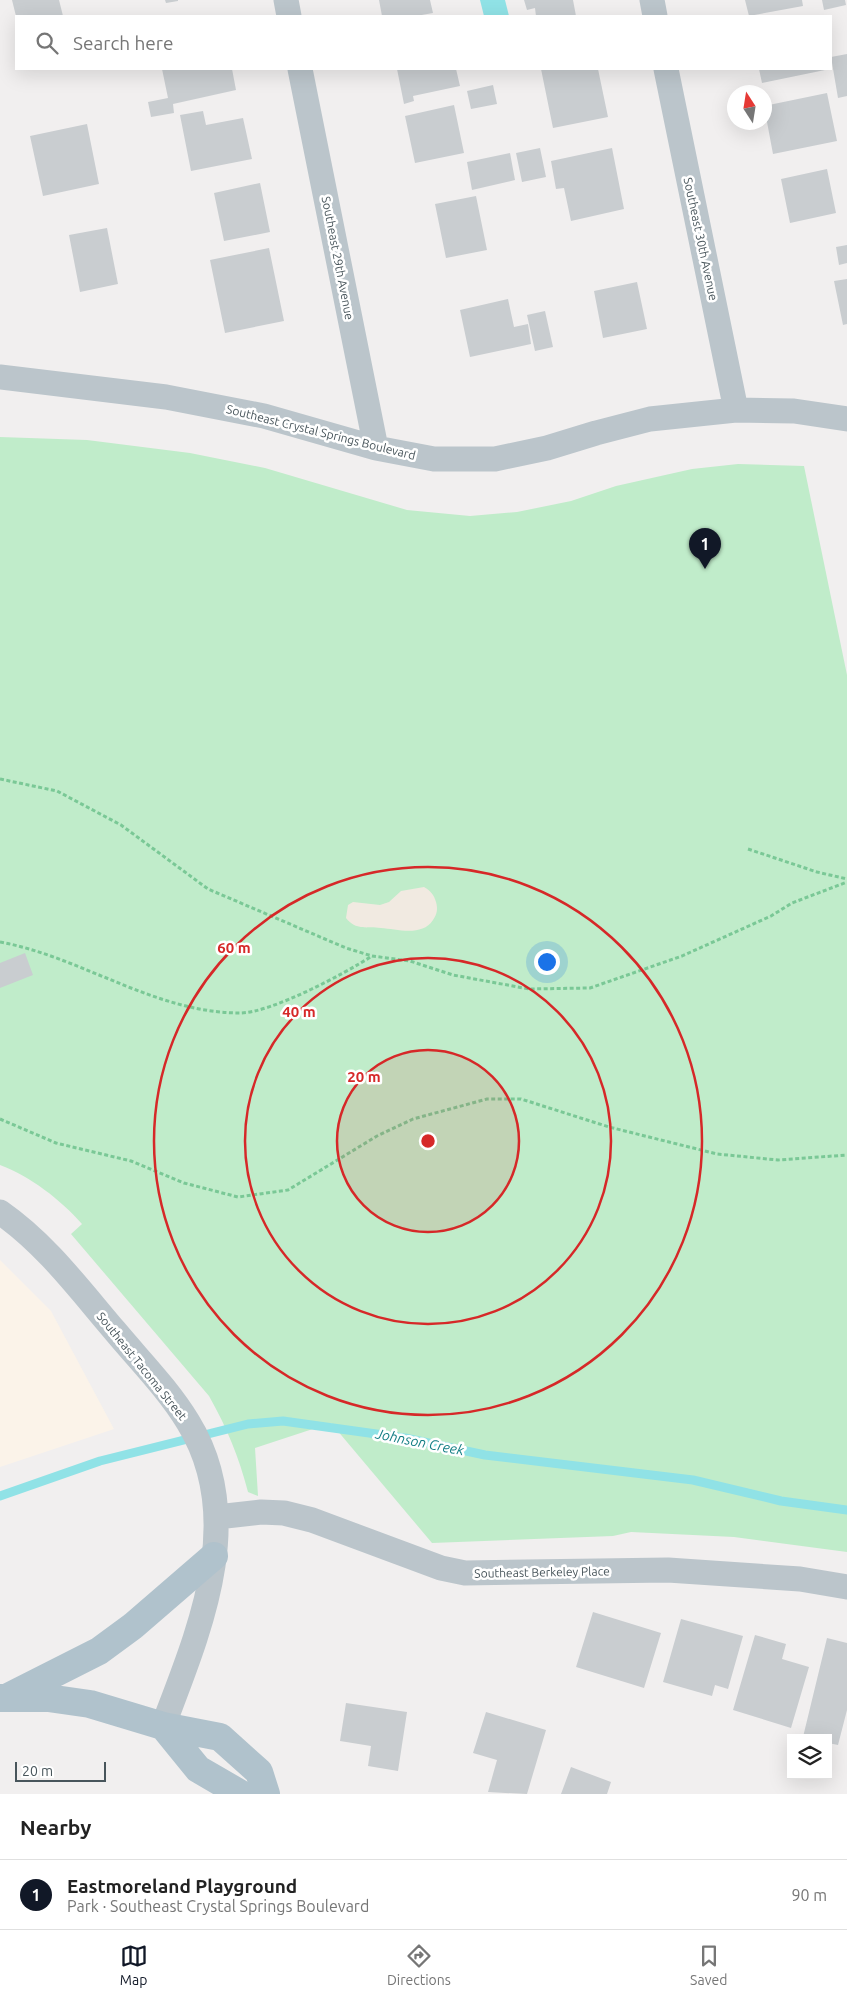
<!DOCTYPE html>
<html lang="en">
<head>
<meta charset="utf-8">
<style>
  :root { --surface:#fff; --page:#f6f6f6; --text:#222; --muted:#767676; --line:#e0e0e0; --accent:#111827 }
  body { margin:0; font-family:Ubuntu,sans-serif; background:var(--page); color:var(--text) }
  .controls { position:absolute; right:15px; bottom:15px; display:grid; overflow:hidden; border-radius:0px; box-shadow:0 5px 20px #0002 }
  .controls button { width:45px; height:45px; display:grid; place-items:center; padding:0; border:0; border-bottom:1px solid var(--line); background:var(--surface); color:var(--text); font:25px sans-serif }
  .compass { position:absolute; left:727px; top:85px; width:45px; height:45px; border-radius:50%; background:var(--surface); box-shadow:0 5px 20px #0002; rotate:348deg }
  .scale { position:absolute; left:15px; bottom:12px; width:91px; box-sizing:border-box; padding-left:5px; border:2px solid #48555b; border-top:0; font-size:14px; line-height:18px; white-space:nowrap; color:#48555b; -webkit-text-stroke:4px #fff; paint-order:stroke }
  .you { position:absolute; left:546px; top:961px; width:18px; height:18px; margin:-12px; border:4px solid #fff; border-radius:50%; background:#1a73e8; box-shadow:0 0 0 8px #1a73e833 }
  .badge { display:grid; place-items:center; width:32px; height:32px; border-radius:50%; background:var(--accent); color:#fff; font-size:16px; font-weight:700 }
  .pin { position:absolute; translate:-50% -41px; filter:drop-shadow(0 1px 2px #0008) }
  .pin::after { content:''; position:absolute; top:26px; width:18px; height:15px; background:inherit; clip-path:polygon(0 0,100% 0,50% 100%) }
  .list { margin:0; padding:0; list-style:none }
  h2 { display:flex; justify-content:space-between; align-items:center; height:65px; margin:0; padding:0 20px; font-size:21px }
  h2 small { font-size:16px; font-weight:400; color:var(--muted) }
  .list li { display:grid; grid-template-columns:32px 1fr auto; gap:15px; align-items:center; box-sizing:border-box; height:70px; padding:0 20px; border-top:1px solid var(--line) }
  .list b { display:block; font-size:19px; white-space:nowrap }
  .list p { margin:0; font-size:16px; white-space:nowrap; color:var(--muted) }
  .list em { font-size:16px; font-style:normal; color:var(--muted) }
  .icon { flex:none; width:28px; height:28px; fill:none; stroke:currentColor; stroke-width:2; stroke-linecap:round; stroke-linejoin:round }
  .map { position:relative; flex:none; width:847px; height:1794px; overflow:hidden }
  .search { position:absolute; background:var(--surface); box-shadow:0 5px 20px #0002; left:15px; right:15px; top:15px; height:55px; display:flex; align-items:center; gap:12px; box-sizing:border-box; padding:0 18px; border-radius:0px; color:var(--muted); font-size:19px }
  .sheet { height:135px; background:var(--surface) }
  nav { display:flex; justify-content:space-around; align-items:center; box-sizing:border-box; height:70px; border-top:1px solid var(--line); background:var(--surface); font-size:14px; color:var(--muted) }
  nav a { display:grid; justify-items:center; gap:2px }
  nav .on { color:var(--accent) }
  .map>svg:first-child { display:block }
  .commercial { fill:#fbf3e9 }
  .green { fill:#c0ecca }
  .sand { fill:#f1eae1 }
  .water { fill:#90e2e6 }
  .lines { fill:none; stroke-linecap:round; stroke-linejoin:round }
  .stream { stroke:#90e2e6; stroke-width:9 }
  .building { fill:#c9cdd0 }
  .path { stroke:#7ac896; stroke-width:3; stroke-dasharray:4 2.5; stroke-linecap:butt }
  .minor { stroke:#bbc5cb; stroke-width:25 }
  .primary { stroke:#b0c2cc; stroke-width:28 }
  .ring { fill:none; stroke:#d62828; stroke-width:2.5 }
  .labels { text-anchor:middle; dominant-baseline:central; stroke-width:5; stroke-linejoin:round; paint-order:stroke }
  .street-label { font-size:12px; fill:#48555b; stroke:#fff }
  .water-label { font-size:14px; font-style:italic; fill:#147e84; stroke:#fff }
  .centre { fill:#d62828; stroke:#fff; stroke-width:2.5 }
  .ring-label { font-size:15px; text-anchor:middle; font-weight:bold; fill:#d62828; stroke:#fff; stroke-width:5; stroke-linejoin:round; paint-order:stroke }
</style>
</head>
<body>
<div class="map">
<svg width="847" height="1794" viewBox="0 0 847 1794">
  <rect width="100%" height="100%" fill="#f1efef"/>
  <path class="commercial" d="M0,1260L51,1311L114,1429L0,1467Z"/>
  <path class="green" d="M0,437L87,440L190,453L265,468L407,510L470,516L517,512L571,501L616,486L692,469L738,464L804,466L847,675V1552L734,1537L631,1532L613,1536L432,1543L331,1423L255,1448L258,1496L248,1492C239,1457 227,1428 209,1396L71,1234L82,1224C61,1200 30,1176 0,1165Z"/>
  <path class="sand" d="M424,887C431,891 434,895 436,902C438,909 437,914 433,920C422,937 397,929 381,928C367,926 356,931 346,918L348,905L353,902L380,905L389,902L401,891Z"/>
  <path class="water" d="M480,0H505L509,16H484Z"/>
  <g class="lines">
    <path class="stream" d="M0,1496L100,1461L248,1424L283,1421L405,1438L485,1455L693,1480L781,1501L847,1510"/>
  </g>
  <path class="building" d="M12,0H59L63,16H16Z
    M165,0H178V1L166,3Z
    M379,0H430L433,13L416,16H382Z
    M524,0H573L576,16H536L535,8L527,10Z
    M745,0H802L803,6L749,16Z
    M822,0H845L846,5L824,10Z
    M847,54V96L838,98L831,57Z
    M162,69H232L236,90L173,104L174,113L151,117L148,102L168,98Z
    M397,69H456L460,86L413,96L414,101L404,104Z
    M541,69H598L608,117L553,128Z
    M759,69H825V70L762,83Z
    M493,85L497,104L471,109L467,91Z
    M827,93L837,141L773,154L764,106Z
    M454,105L464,153L415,163L405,116Z
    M203,111L206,125L243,118L252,159L191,171L180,115Z
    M87,124L99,184L43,196L30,136Z
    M540,148L546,177L522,182L516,153Z
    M612,148L624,209L571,221L564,188L556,189L551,161Z
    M510,153L515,180L472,190L467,162Z
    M827,169L836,213L790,223L781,179Z
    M260,183L270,232L224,241L214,193Z
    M476,196L487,250L446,258L435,204Z
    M107,228L118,284L80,292L69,235Z
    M847,245V263L839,265L836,247Z
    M269,248L284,321L225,333L210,260Z
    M847,279V324L843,325L834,281Z
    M637,282L647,329L603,338L594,291Z
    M508,299L514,327L528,324L531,344L470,357L460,310Z
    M545,311L553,347L535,351L527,315Z
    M25,953L33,975L0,988V963Z
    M593,1612L661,1633L644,1688L576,1667Z
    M681,1619L743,1636L728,1689L715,1685L712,1696L663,1682Z
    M755,1635L786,1644L782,1659L809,1667L791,1728L733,1710Z
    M827,1638L847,1643V1710L838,1745L828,1743V1738L803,1737Z
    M346,1703L407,1712L398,1771L368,1766L371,1746L340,1741Z
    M486,1712L546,1730L527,1794L488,1792L497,1760L473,1753Z
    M571,1767L611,1782L607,1794H561Z"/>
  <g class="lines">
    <path class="path" d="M0,779L57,791L121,825L208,889L346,948L372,956L410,961L453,975L529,989L590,988L682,956L771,916L792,903L847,882
      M748,849L817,872L847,879
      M0,942C82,957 155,1013 240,1013C271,1013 344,974 372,956
      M0,1119L56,1143L131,1161L184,1183L238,1197L288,1190L377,1136L413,1119L487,1099H521L609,1127L717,1154L778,1160L847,1155"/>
    <path class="minor" d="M286,0L289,16
      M652,0L655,16
      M300,69L376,448
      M666,69L736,410
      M0,377L166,397L264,416L376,448L434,459H495L547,448L596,433L650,419L736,410L794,411L847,419
      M0,1212C46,1244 79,1289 115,1331C140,1361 168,1389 188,1422C248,1519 199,1631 163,1726
      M217,1517L261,1512L284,1513L312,1520L441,1568L465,1573L668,1570L800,1579L847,1587"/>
    <path class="primary" d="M10,1696L99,1651L133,1626L214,1556
      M0,1698H48L90,1704L163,1726L220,1737L259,1772L266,1794
      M163,1726L198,1769L241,1794"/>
  </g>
  <circle cx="428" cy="1141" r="91" fill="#d62828" fill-opacity=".12"/>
  <g class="ring">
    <circle cx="428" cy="1141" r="91"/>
    <circle cx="428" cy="1141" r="183"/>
    <circle cx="428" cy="1141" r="274"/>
  </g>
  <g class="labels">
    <g class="street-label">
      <text transform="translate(701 239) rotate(78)">Southeast 30th Avenue</text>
      <text transform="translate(338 258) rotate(79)">Southeast 29th Avenue</text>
      <text transform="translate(321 432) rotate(14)">Southeast Crystal Springs Boulevard</text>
      <text transform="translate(142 1366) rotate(51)">Southeast Tacoma Street</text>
      <text transform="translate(542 1572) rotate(-1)">Southeast Berkeley Place</text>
    </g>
    <g class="water-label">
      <text transform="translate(420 1442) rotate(11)">Johnson Creek</text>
    </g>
  </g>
  <circle cx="428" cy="1141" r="8" class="centre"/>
  <g class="ring-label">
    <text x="234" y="953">60 m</text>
    <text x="299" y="1017">40 m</text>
    <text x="364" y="1082">20 m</text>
  </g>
</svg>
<div class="controls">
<button><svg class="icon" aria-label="layers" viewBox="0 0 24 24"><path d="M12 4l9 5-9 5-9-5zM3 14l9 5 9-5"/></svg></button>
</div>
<svg class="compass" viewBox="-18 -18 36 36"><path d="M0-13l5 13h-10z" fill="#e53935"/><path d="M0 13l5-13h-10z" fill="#767676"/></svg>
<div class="scale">20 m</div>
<div class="you"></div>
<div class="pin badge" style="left:705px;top:569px">1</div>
<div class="search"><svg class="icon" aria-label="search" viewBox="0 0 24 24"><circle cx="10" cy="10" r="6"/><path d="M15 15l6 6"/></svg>Search here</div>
</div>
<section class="sheet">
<h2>Nearby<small></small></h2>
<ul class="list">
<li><span class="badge">1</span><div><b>Eastmoreland Playground</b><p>Park · Southeast Crystal Springs Boulevard</p></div><em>90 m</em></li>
</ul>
</section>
<nav>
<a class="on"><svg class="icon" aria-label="map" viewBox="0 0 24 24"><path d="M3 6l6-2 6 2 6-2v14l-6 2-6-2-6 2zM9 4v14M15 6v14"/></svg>Map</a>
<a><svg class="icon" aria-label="directions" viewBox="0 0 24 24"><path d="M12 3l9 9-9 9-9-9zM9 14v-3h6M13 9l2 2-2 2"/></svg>Directions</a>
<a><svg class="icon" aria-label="saved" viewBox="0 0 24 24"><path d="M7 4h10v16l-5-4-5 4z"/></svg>Saved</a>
</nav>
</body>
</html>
